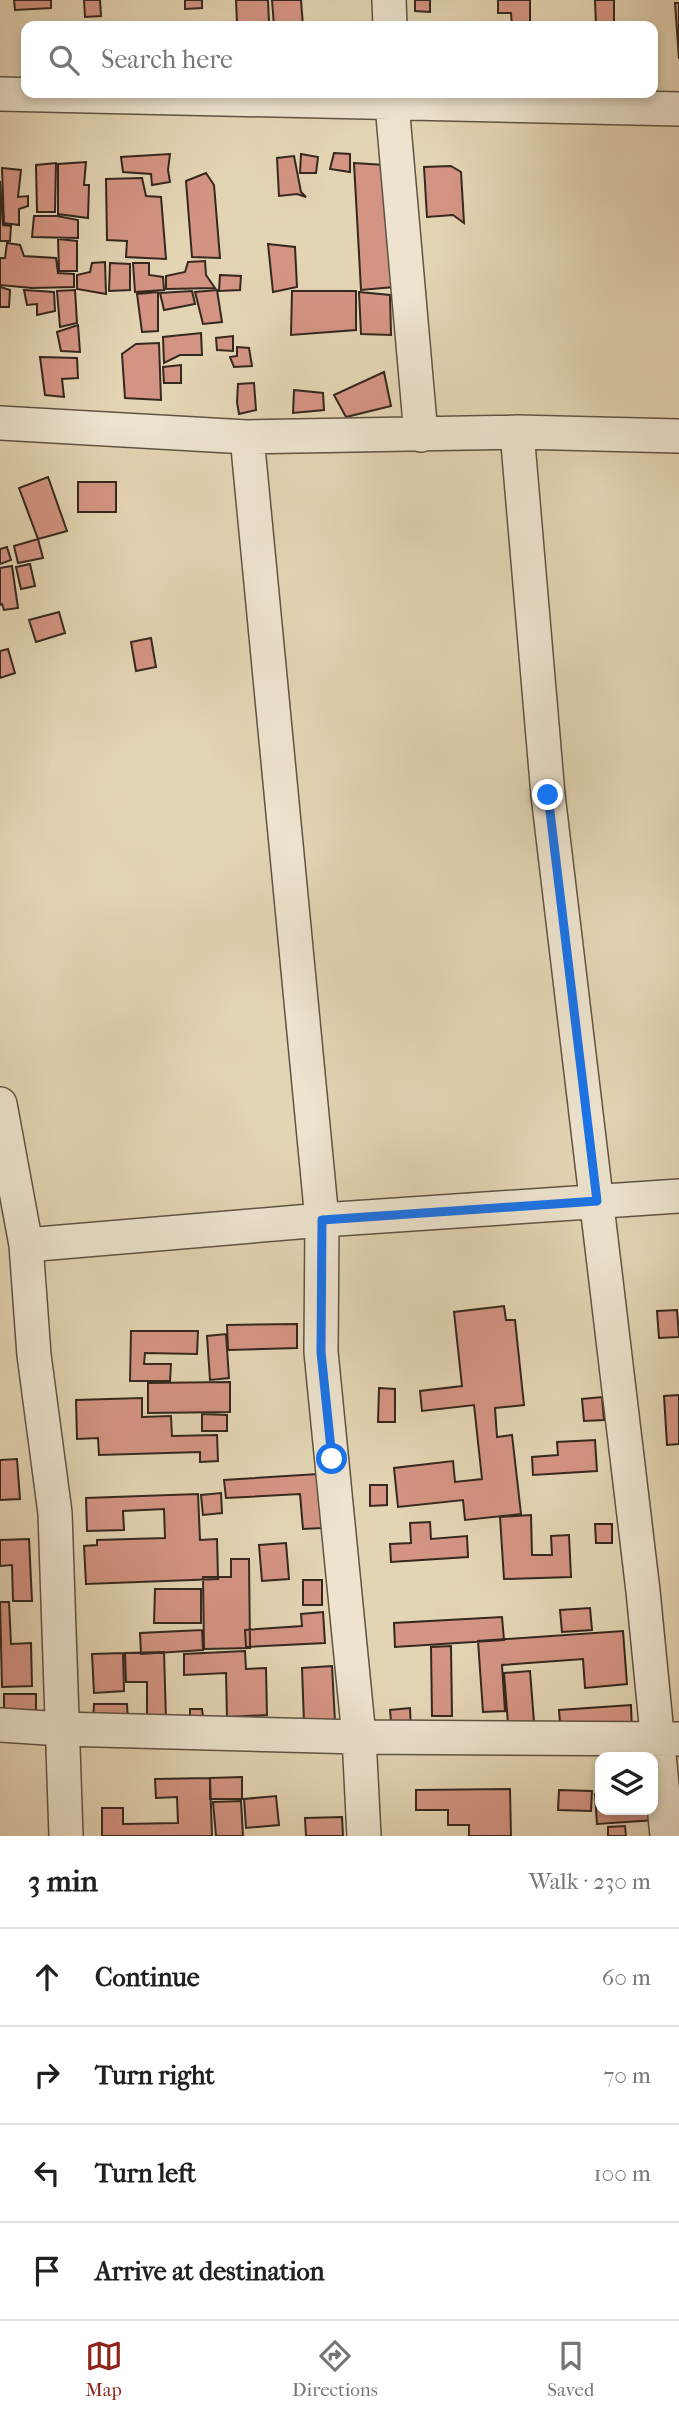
<!DOCTYPE html>
<html lang="en">
<head>
<meta charset="utf-8">
<style>
  :root { --surface:#fff; --page:#f2f2f2; --text:#202124; --muted:#757577; --line:#e0e0e0; --accent:#8f2418 }
  body { margin:0; font-family:"IM FELL French Canon",serif; background:var(--page); color:var(--text) }
  .controls { position:absolute; right:21px; bottom:21px; display:grid; overflow:hidden; border-radius:14px; box-shadow:0 4px 10px #0003 }
  .controls button { width:63px; height:63px; display:grid; place-items:center; padding:0; border:0; border-bottom:2px solid var(--line); background:var(--surface); color:var(--text); font:35px sans-serif }
  .stop { position:absolute; width:21px; height:21px; margin:-16px; border:5px solid #1a73e8; border-radius:50%; background:#fff }
  .stop.end { background:#1a73e8; border-color:#fff; box-shadow:0 2px 7px #0008 }
  .list { margin:0; padding:0; list-style:none }
  h2 { display:flex; justify-content:space-between; align-items:center; height:91px; margin:0; padding:0 28px; font-size:30px }
  h2 small { font-size:23px; font-weight:400; color:var(--muted) }
  .list li { display:grid; grid-template-columns:46px 1fr auto; gap:21px; align-items:center; box-sizing:border-box; height:98px; padding:0 28px; border-top:2px solid var(--line) }
  .list b { display:block; font-size:26px; white-space:nowrap }
  .list em { font-size:23px; font-style:normal; color:var(--muted) }
  .icon { flex:none; width:38px; height:38px; fill:none; stroke:currentColor; stroke-width:2; stroke-linecap:round; stroke-linejoin:round }
  .map { position:relative; flex:none; width:679px; height:1836px; overflow:hidden }
  .search { position:absolute; background:var(--surface); box-shadow:0 4px 10px #0003; left:21px; right:21px; top:21px; height:77px; display:flex; align-items:center; gap:18px; box-sizing:border-box; padding:0 24px; border-radius:14px; color:var(--muted); font-size:26px }
  .sheet { height:483px; background:var(--surface) }
  nav { display:flex; justify-content:space-around; align-items:center; box-sizing:border-box; height:98px; border-top:2px solid var(--line); background:var(--surface); font-size:19px; color:var(--muted) }
  nav a { display:grid; justify-items:center; gap:4px }
  nav .on { color:var(--accent) }
  .map>svg:first-child { display:block }
  .building { fill:#d49483; stroke:#35281e; stroke-width:2 }
  .lines { fill:none; stroke-linecap:round; stroke-linejoin:round }
  .minor-casing { stroke:#605343; stroke-width:36 }
  .minor { stroke:#ede3ce; stroke-width:33 }
  .route { stroke:#1a73e8; stroke-width:9 }
</style>
</head>
<body>
<div class="map">
<svg width="679" height="1836" viewBox="0 0 679 1836">
  <rect width="100%" height="100%" fill="#e3d4b3"/>
  <filter id="stains"><feTurbulence type="fractalNoise" baseFrequency=".00286" numOctaves="4"/><feColorMatrix values="0 0 0 0 .2 0 0 0 0 .09 0 0 0 0 .02 0 0 0 .5 -.17"/></filter>
  <radialGradient id="worn" r=".72"><stop offset=".6" stop-color="#630" stop-opacity="0"/><stop offset="1" stop-color="#630" stop-opacity=".3"/></radialGradient>
  <path class="building" d="M14,0H51V8L15,10Z
    M84,0H100L101,16L85,17Z
    M185,0H202V8L185,9Z
    M236,0H268L269,22L237,23Z
    M272,0H301L303,26H274Z
    M415,0H430V12L415,11Z
    M498,0H530V26H512L511,13H498Z
    M595,0H614V26H596Z
    M675,3H679V59Z
    M85,24H106V26H85Z
    M334,153L350,154V172L330,169Z
    M170,154L168,170L170,182L152,185L151,174L123,172L121,157Z
    M301,154L318,157L316,173H300Z
    M294,156L301,192L306,197L297,194L279,196L277,158Z
    M86,162L84,185H89L88,218L58,214V164Z
    M56,163L55,212H37L36,165Z
    M354,163L385,165L394,287L361,290Z
    M451,166L461,172L464,223L453,215L427,217L424,167Z
    M2,168L21,170L18,197L28,196V206L19,209V225L4,223Z
    M206,173L214,185L220,258L192,257L186,181Z
    M142,178L146,196L161,197L166,259L126,257L127,241L107,240L106,179Z
    M0,181L3,225L11,226L10,241H0Z
    M34,216H57L78,220V238L32,237Z
    M58,239L77,241V271H59Z
    M7,243L20,245L24,256L56,258L58,273L74,274V287L32,288L0,285V258H5Z
    M268,244L295,247L297,287L273,292Z
    M205,261L206,275L215,288L166,289V276L185,272L188,262Z
    M105,262L106,294L77,289V275L90,272L92,263Z
    M110,263L130,264V290L109,291Z
    M133,263H149V275L163,277L164,290L135,292Z
    M220,275L241,276L240,290L219,291Z
    M0,287L10,290L9,307H0Z
    M24,290L54,292L55,311L37,315V304L27,305Z
    M75,290L77,323L60,327L57,291Z
    M217,290L222,322L203,324L195,292Z
    M192,291L195,304L164,310L160,293Z
    M292,291H356V330L291,335Z
    M158,292V331L142,332L137,294Z
    M359,292L390,295L391,335L361,334Z
    M78,325L80,352L61,351L57,332Z
    M201,333L202,355H180L164,363L163,337Z
    M233,336V351L217,350L216,338Z
    M159,343L161,400L125,398L122,354L136,344Z
    M237,347L249,348L252,366L234,367L230,357L237,356Z
    M40,357L77,358L78,378L62,379L64,397L45,395Z
    M181,365V383H164L163,367Z
    M384,372L391,406L346,417L334,395Z
    M254,383L256,410L239,414L237,402L238,384Z
    M294,390L323,393L324,410L293,413Z
    M48,477L67,531L38,539L19,488Z
    M78,482H116V512H78Z
    M38,539L43,558L18,563L14,546Z
    M7,547L11,560L0,564V549Z
    M30,564L35,586L21,589L16,567Z
    M12,566L18,608L4,610L2,604L0,605V568Z
    M59,612L65,633L36,642L29,620Z
    M151,638L156,667L136,671L131,642Z
    M8,649L15,673L0,678V651Z
    M504,1306L506,1320H515L524,1405L495,1408L497,1437L512,1435L521,1514L465,1520L463,1500L398,1507L394,1468L453,1461L455,1482L482,1479L474,1405L422,1411L420,1391L462,1386L454,1312Z
    M677,1310L679,1337L659,1338L657,1311Z
    M297,1324V1348L228,1350L227,1325Z
    M131,1331H198L197,1354L145,1353L144,1364H171L170,1381H130Z
    M226,1334L229,1378L210,1380L207,1336Z
    M230,1382V1412L148,1413V1383Z
    M379,1388L395,1389V1422H378Z
    M679,1395V1444L667,1445L664,1396Z
    M602,1397L604,1420L584,1421L582,1399Z
    M142,1398V1417L171,1416L172,1436L217,1435L218,1461L200,1462V1452L99,1455L98,1438L77,1439L76,1400Z
    M202,1414L227,1415V1431H202Z
    M595,1440L597,1471L533,1475L532,1457L558,1455L557,1442Z
    M17,1459L20,1499L0,1500V1460Z
    M318,1474L322,1528L303,1529L300,1494L226,1498L224,1480Z
    M370,1485H387V1505L370,1506Z
    M221,1493L222,1513L203,1515L201,1495Z
    M198,1494L200,1540L217,1539L218,1579L86,1584L84,1546L97,1545V1540L165,1538L164,1509L123,1511L124,1530L87,1531L86,1498Z
    M531,1515L532,1555H552L551,1536L569,1535L571,1577L504,1579L500,1517Z
    M430,1522L431,1539L467,1536L468,1557L391,1562L390,1544L411,1543L410,1523Z
    M595,1524H612V1543H596Z
    M29,1539L32,1601H13L12,1565L0,1566V1540Z
    M286,1543L289,1579L262,1581L259,1545Z
    M231,1559H249L250,1648L204,1649L203,1577H231Z
    M303,1580H322V1605H303Z
    M155,1589H201V1623H154Z
    M0,1602H9L11,1644L31,1643L32,1686L2,1687Z
    M590,1608L592,1630L562,1632L560,1610Z
    M323,1612L325,1643L246,1647L245,1630L302,1626L301,1614Z
    M502,1617L504,1640L395,1647L394,1623Z
    M202,1630L203,1650L141,1654L140,1633Z
    M623,1631L627,1684L585,1688L583,1659L502,1665L505,1711L483,1712L478,1641Z
    M451,1646L452,1716H432L431,1647Z
    M245,1651L246,1669L266,1668L267,1715L227,1717L226,1673L184,1675V1654Z
    M164,1652L166,1720L147,1721V1682H126L125,1653Z
    M123,1653L124,1691L94,1693L92,1654Z
    M332,1666L335,1722L304,1723L302,1668Z
    M530,1671L534,1722L508,1724L504,1673Z
    M4,1694H36V1712L4,1713Z
    M94,1704H127L128,1721H93Z
    M631,1705L632,1731L561,1736L559,1710Z
    M410,1708L411,1731L392,1732L390,1710Z
    M190,1709H202L204,1724L190,1723Z
    M242,1777V1799H210V1778Z
    M210,1778L212,1836H102V1808H123V1824L178,1823L177,1797L156,1798L155,1779Z
    M510,1789L511,1836H469V1825H448V1810H416V1790Z
    M559,1790L592,1791L591,1811L558,1810Z
    M595,1794H600V1810H653L655,1820L597,1824Z
    M276,1796L279,1825L246,1828L244,1799Z
    M241,1801L243,1836H216L213,1802Z
    M342,1817L343,1836H306L305,1818Z
    M625,1826L626,1836H608V1827Z"/>
  <g class="lines">
    <g class="minor-casing">
      <path id="minor" d="M389,0L390,26
        M391,93L421,435
        M0,94L679,109
        M0,423L247,437L517,432L679,436
        M517,432L548,795L643,1591L667,1836
        M247,437L322,1220L321,1352L359,1737L364,1836
        M0,1104L26,1245L34,1355L55,1513L66,1836
        M26,1245L322,1220L679,1196
        M0,1725L62,1729L359,1737L677,1739"/>
    </g>
    <use href="#minor" class="minor"/>
  </g>
  <g class="lines">
    <path class="route" d="M332,1459L321,1352L322,1220L597,1201L548,795"/>
  </g>
  <rect width="100%" height="100%" filter="url(#stains)"/>
  <rect width="100%" height="100%" fill="url(#worn)"/>
</svg>
<div class="controls">
<button><svg class="icon" aria-label="layers" viewBox="0 0 24 24"><path d="M12 4l9 5-9 5-9-5zM3 14l9 5 9-5"/></svg></button>
</div>
<div class="stop" style="left:332px;top:1459px"></div>
<div class="stop end" style="left:548px;top:795px"></div>
<div class="search"><svg class="icon" aria-label="search" viewBox="0 0 24 24"><circle cx="10" cy="10" r="6"/><path d="M15 15l6 6"/></svg>Search here</div>
</div>
<section class="sheet">
<h2>3 min<small>Walk · 230 m</small></h2>
<ul class="list">
<li><svg class="icon" aria-label="ahead" viewBox="0 0 24 24"><path d="M12 20V5M6 11l6-6 6 6"/></svg><div><b>Continue</b></div><em>60 m</em></li>
<li><svg class="icon" aria-label="right" viewBox="0 0 24 24"><path d="M7 20v-9h11M14 6l5 5-5 5"/></svg><div><b>Turn right</b></div><em>70 m</em></li>
<li><svg class="icon" aria-label="left" viewBox="0 0 24 24"><path d="M17 20v-9H6M10 6l-5 5 5 5"/></svg><div><b>Turn left</b></div><em>100 m</em></li>
<li><svg class="icon" aria-label="arrive" viewBox="0 0 24 24"><path d="M6 21V4h12l-3 4 3 4H6"/></svg><div><b>Arrive at destination</b></div></li>
</ul>
</section>
<nav>
<a class="on"><svg class="icon" aria-label="map" viewBox="0 0 24 24"><path d="M3 6l6-2 6 2 6-2v14l-6 2-6-2-6 2zM9 4v14M15 6v14"/></svg>Map</a>
<a><svg class="icon" aria-label="directions" viewBox="0 0 24 24"><path d="M12 3l9 9-9 9-9-9zM9 14v-3h6M13 9l2 2-2 2"/></svg>Directions</a>
<a><svg class="icon" aria-label="saved" viewBox="0 0 24 24"><path d="M7 4h10v16l-5-4-5 4z"/></svg>Saved</a>
</nav>
</body>
</html>
